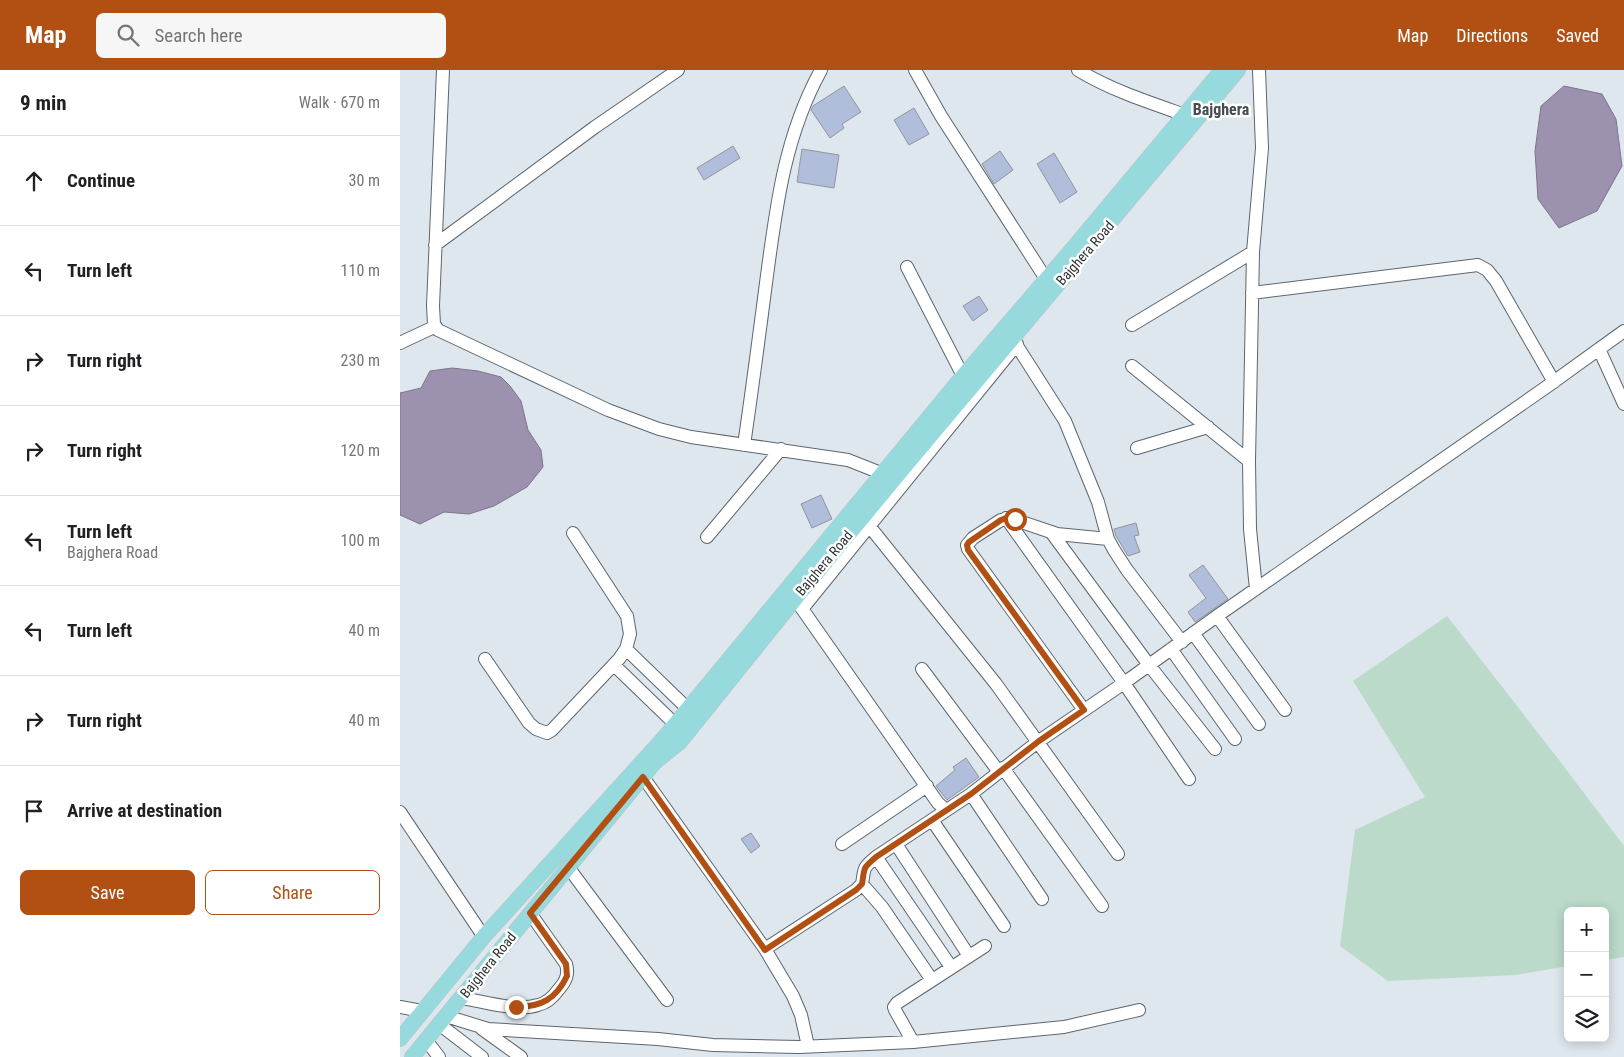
<!DOCTYPE html>
<html lang="en">
<head>
<meta charset="utf-8">
<style>
  :root { --surface:#fff; --page:#f6f6f6; --text:#202124; --muted:#757577; --line:#e0e0e0; --accent:#b25013 }
  body { margin:0; font-family:"Roboto Condensed",sans-serif; background:var(--page); color:var(--text) }
  .controls { position:absolute; right:15px; bottom:15px; display:grid; overflow:hidden; border-radius:8px; box-shadow:0 2px 12px #0003 }
  .controls button { width:45px; height:45px; display:grid; place-items:center; padding:0; border:0; border-bottom:1px solid var(--line); background:var(--surface); color:var(--text); font:25px sans-serif }
  .stop { position:absolute; width:15px; height:15px; margin:-11px; border:4px solid #b25013; border-radius:50%; background:#fff }
  .stop.end { background:#b25013; border-color:#fff; box-shadow:0 1px 5px #0008 }
  .list { margin:0; padding:0; list-style:none }
  h2 { display:flex; justify-content:space-between; align-items:center; height:65px; margin:0; padding:0 20px; font-size:21px }
  h2 small { font-size:16px; font-weight:400; color:var(--muted) }
  .list li { display:grid; grid-template-columns:32px 1fr auto; gap:15px; align-items:center; box-sizing:border-box; height:90px; padding:0 20px; border-top:1px solid var(--line) }
  .list b { display:block; font-size:19px; white-space:nowrap }
  .list p { margin:0; font-size:16px; white-space:nowrap; color:var(--muted) }
  .list em { font-size:16px; font-style:normal; color:var(--muted) }
  .actions { display:flex; gap:10px; padding:15px 20px }
  .actions a { flex:1; padding:11px 0; border:1px solid var(--accent); border-radius:8px; text-align:center; font-size:18px; color:var(--accent) }
  .actions .main { background:var(--accent); color:#fff }
  .icon { flex:none; width:28px; height:28px; fill:none; stroke:currentColor; stroke-width:2; stroke-linecap:round; stroke-linejoin:round }
  .map { position:relative; flex:none; width:1224px; height:987px; overflow:hidden }
  header { display:flex; align-items:center; gap:30px; box-sizing:border-box; height:70px; padding:0 25px; background:var(--accent); color:#fff }
  header strong { font-size:24px }
  nav { display:flex; gap:28px; margin-inline-start:auto; font-size:18px }
  .search { width:350px; height:45px; background:var(--page); display:flex; align-items:center; gap:12px; box-sizing:border-box; padding:0 18px; border-radius:8px; color:var(--muted); font-size:19px }
  main { display:flex }
  aside { flex:1; background:var(--surface) }
  .map>svg:first-child { display:block }
  .green { fill:#bbdaca }
  .water { fill:#9c91af; stroke:#7c758b }
  .building { fill:#b0bddb; stroke:#91959d }
  .lines { fill:none; stroke-linecap:round; stroke-linejoin:round }
  .minor-casing { stroke:#5e666b; stroke-width:14 }
  .major-casing { stroke:#c1c2c3; stroke-width:16 }
  .minor { stroke:#fff; stroke-width:12 }
  .major { stroke:#96dadd; stroke-width:15 }
  .route { stroke:#b25013; stroke-width:6 }
  .labels { text-anchor:middle; dominant-baseline:central; stroke-width:5; stroke-linejoin:round; paint-order:stroke }
  .street-label { font-size:14px; fill:#303436; stroke:#fff }
  .quarter-label { font-size:16px; font-weight:bold; fill:#444c50; stroke:#fff }
</style>
</head>
<body>
<header>
<strong>Map</strong>
<div class="search"><svg class="icon" aria-label="search" viewBox="0 0 24 24"><circle cx="10" cy="10" r="6"/><path d="M15 15l6 6"/></svg>Search here</div>
<nav><a>Map</a><a>Directions</a><a>Saved</a></nav>
</header>
<main>
<aside>
<h2>9 min<small>Walk · 670 m</small></h2>
<ul class="list">
<li><svg class="icon" aria-label="ahead" viewBox="0 0 24 24"><path d="M12 20V5M6 11l6-6 6 6"/></svg><div><b>Continue</b></div><em>30 m</em></li>
<li><svg class="icon" aria-label="left" viewBox="0 0 24 24"><path d="M17 20v-9H6M10 6l-5 5 5 5"/></svg><div><b>Turn left</b></div><em>110 m</em></li>
<li><svg class="icon" aria-label="right" viewBox="0 0 24 24"><path d="M7 20v-9h11M14 6l5 5-5 5"/></svg><div><b>Turn right</b></div><em>230 m</em></li>
<li><svg class="icon" aria-label="right" viewBox="0 0 24 24"><path d="M7 20v-9h11M14 6l5 5-5 5"/></svg><div><b>Turn right</b></div><em>120 m</em></li>
<li><svg class="icon" aria-label="left" viewBox="0 0 24 24"><path d="M17 20v-9H6M10 6l-5 5 5 5"/></svg><div><b>Turn left</b><p>Bajghera Road</p></div><em>100 m</em></li>
<li><svg class="icon" aria-label="left" viewBox="0 0 24 24"><path d="M17 20v-9H6M10 6l-5 5 5 5"/></svg><div><b>Turn left</b></div><em>40 m</em></li>
<li><svg class="icon" aria-label="right" viewBox="0 0 24 24"><path d="M7 20v-9h11M14 6l5 5-5 5"/></svg><div><b>Turn right</b></div><em>40 m</em></li>
<li><svg class="icon" aria-label="arrive" viewBox="0 0 24 24"><path d="M6 21V4h12l-3 4 3 4H6"/></svg><div><b>Arrive at destination</b></div></li>
</ul>
<div class="actions"><a class="main">Save</a><a>Share</a></div>
</aside>
<div class="map">
<svg width="1224" height="987" viewBox="0 0 1224 987">
  <rect width="100%" height="100%" fill="#dee7ed"/>
  <path class="green" d="M1047,546L1159,690L1224,776V887L1205,890V841H1168V896L1116,905L988,911L940,876L955,760L1025,727L953,611Z"/>
  <path class="water" d="M1164,16L1202,24L1216,49L1222,96L1197,141L1159,158L1138,129L1135,81L1141,36Z
    M52,298L78,301L101,307L110,316L121,331L128,360L141,380L143,397L127,417L94,436L69,444L44,442L20,454L0,445V323L21,318L30,301Z"/>
  <path class="building" d="M444,16L461,42L442,54L444,58L430,68L411,40L413,36Z
    M514,38L529,64L509,75L494,50Z
    M333,76L340,88L304,110L297,98Z
    M402,79L439,85L434,118L397,112Z
    M600,81L613,100L594,114L582,94Z
    M654,83L677,122L660,133L637,94Z
    M579,226L588,240L573,251L563,236Z
    M421,425L432,449L412,458L401,434Z
    M736,453L739,465L734,466L740,482L728,486L716,466L714,459Z
    M803,495L828,529L795,552L788,542L806,528L789,505Z
    M566,688L579,707L547,730L536,716L555,700L553,697Z
    M351,763L360,776L351,783L341,769Z"/>
  <g class="lines">
    <g class="minor-casing">
      <path id="minor" d="M43,0L33,236L34,254L38,260L208,340L259,359L291,367L448,390L491,407
        M515,0L541,46L646,209
        M678,0C711,20 748,32 785,45
        M35,175L195,57L278,0
        M507,197L563,306
        M852,223L1078,195L1087,200L1096,211L1154,312
        M732,255L853,182
        M612,268L665,351L698,432L708,469L714,480L727,500L782,572
        M0,273L34,257
        M1199,279L1224,334
        M732,296L849,391
        M344,375C352,321 359,267 366,213C376,138 384,67 421,0
        M737,378L808,357
        M462,447L596,614L718,784
        M606,448L724,613L789,709
        M651,462L749,595L815,679
        M307,467L381,379
        M856,519L850,459L849,391L853,182L862,78L859,0
        M398,533L538,733L546,740
        M402,539L617,274
        M817,546L885,640
        M793,563L859,654
        M226,579L288,639
        M771,579L835,669
        M85,589L129,653L136,659L147,663L152,660L219,589L226,579L230,564L227,546L173,463
        M214,595L275,654
        M522,599L599,702
        M684,640L568,479L567,475L573,468L601,450L610,448L657,464L708,469
        M603,698L702,836
        M243,707L365,879L393,926L401,945L408,976
        M571,724L642,829
        M0,742L84,867
        M532,750L604,856
        M442,774L527,716
        M496,774L569,886
        M476,787L551,897
        M168,797L267,930
        M462,814L482,837L532,910
        M365,879L456,820L462,814C465,797 462,799 476,787L571,724L639,671L724,613L817,546L1145,318L1224,261
        M61,928C83,931 116,942 138,935C147,933 154,926 159,919C166,911 169,904 166,894L130,843
        M0,937L22,941
        M46,946L88,959L258,969L313,975L399,977L513,972L664,957L739,940
        M39,954L82,987
        M82,959L121,987
        M26,970L39,987
        M513,972L495,940L494,937L497,933L585,876"/>
    </g>
    <g class="major-casing">
      <path id="major" d="M0,969L86,864L263,669L563,306L675,176L822,0
        M12,987L255,692L280,672L395,529L506,395L838,0"/>
    </g>
    <use href="#minor" class="minor"/>
    <use href="#major" class="major"/>
  </g>
  <g class="lines">
    <path class="route" d="M116,937C141,937 156,929 167,906L166,894L130,843L243,707L365,880L456,820L462,814C465,797 462,799 476,787L571,724L639,671L684,640L568,480L567,475L569,472L601,450L606,448L615,449"/>
  </g>
  <g class="labels">
    <g class="street-label">
      <text transform="translate(685 183) rotate(-49)">Bajghera Road</text>
      <text transform="translate(424 493) rotate(-50)">Bajghera Road</text>
      <text transform="translate(88 895) rotate(-51)">Bajghera Road</text>
    </g>
    <g class="quarter-label">
      <text x="821" y="39">Bajghera</text>
    </g>
  </g>
</svg>
<div class="controls">
<button>+</button>
<button>−</button>
<button><svg class="icon" aria-label="layers" viewBox="0 0 24 24"><path d="M12 4l9 5-9 5-9-5zM3 14l9 5 9-5"/></svg></button>
</div>
<div class="stop" style="left:615px;top:449px"></div>
<div class="stop end" style="left:116px;top:937px"></div>
</div>
</main>
</body>
</html>
